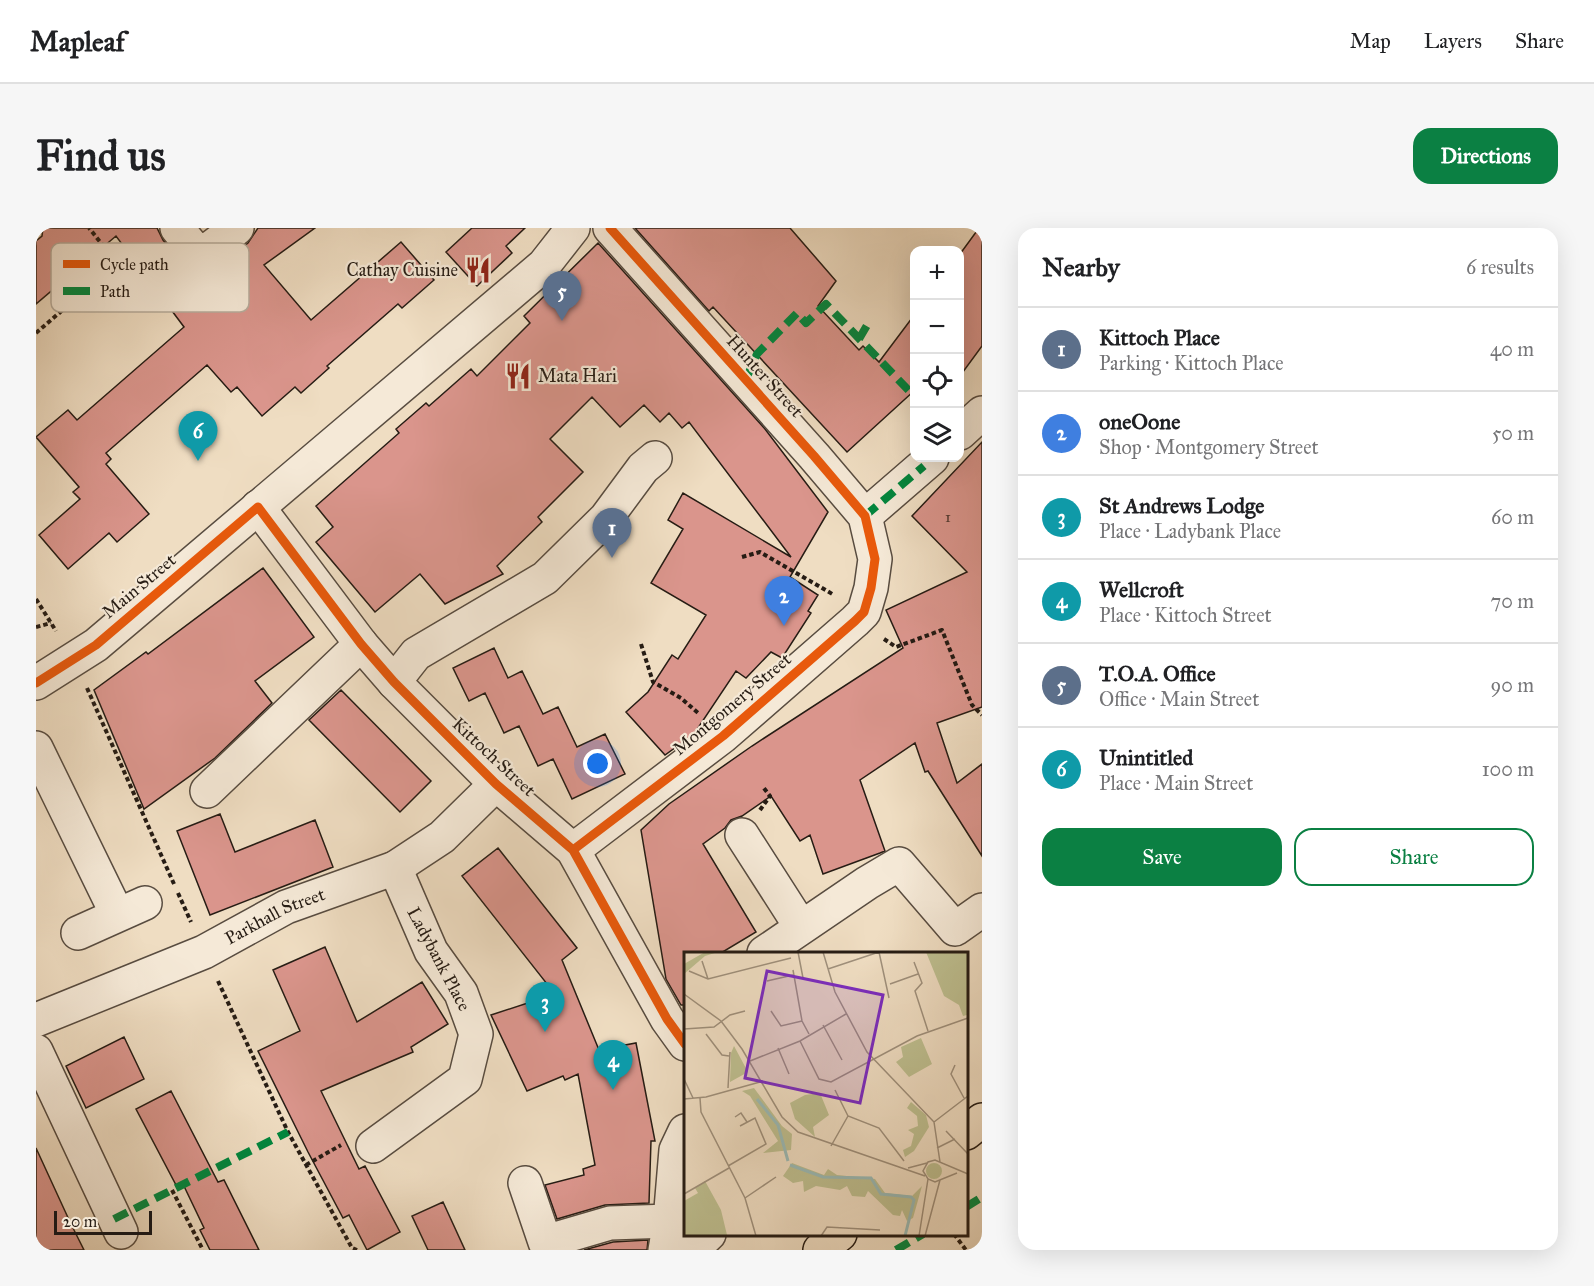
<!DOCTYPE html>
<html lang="en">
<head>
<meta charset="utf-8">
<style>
  :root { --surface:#fff; --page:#f6f6f6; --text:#202124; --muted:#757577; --line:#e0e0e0; --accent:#0b8043 }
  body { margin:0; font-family:"IM FELL Great Primer",serif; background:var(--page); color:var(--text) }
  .controls { position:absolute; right:18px; top:18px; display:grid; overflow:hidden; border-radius:12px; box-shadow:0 6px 24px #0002 }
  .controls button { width:54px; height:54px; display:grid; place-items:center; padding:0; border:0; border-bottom:2px solid var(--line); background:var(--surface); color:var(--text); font:30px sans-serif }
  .scale { position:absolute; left:18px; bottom:15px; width:98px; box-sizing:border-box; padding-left:6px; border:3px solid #261c14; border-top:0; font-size:16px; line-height:21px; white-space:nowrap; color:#261c14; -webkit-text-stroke:4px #f5e9d7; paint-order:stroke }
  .you { position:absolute; left:562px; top:536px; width:21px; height:21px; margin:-15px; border:4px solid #fff; border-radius:50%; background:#1a73e8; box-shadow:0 0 0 9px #1a73e833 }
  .badge { display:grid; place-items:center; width:39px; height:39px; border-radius:50%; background:var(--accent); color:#fff; font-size:20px; font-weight:700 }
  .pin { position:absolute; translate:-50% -50px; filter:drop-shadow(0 2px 3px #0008) }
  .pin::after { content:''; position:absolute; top:32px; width:21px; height:18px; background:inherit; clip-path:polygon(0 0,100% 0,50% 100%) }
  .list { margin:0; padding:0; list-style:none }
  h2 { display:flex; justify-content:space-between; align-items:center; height:78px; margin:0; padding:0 24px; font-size:26px }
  h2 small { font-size:20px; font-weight:400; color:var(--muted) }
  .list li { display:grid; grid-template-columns:39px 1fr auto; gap:18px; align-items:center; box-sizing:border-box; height:84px; padding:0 24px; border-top:2px solid var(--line) }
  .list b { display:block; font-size:22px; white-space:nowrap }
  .list p { margin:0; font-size:20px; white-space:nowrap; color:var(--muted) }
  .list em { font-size:20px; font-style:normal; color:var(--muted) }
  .actions { display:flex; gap:12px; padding:18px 24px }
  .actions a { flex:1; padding:14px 0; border:2px solid var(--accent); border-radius:18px; text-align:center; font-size:21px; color:var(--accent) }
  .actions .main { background:var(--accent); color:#fff }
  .icon { flex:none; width:33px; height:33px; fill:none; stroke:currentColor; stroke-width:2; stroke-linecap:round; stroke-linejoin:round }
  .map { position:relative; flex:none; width:946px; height:1022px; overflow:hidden; border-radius:18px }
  header { display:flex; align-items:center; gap:36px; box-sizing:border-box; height:84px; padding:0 30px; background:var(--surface); border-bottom:2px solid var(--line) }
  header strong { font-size:28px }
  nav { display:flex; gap:33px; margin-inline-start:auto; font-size:21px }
  .intro { display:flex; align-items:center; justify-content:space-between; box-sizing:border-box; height:144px; padding:0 36px }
  h1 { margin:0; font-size:42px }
  .button { padding:15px 27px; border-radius:18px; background:var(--accent); color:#fff; font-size:21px; font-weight:700 }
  main { display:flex; gap:36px; padding:0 36px }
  aside { flex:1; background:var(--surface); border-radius:18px; box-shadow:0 6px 24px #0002 }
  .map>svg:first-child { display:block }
  .building { fill:#da958c; stroke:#261c14; stroke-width:1.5 }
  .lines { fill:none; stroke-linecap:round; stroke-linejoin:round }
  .minor-casing { stroke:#584c40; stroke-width:36 }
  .major-casing { stroke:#261c14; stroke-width:36 }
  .path { stroke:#261c14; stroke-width:4; stroke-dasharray:4.5 3; stroke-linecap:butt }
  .minor { stroke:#f5e9d7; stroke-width:33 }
  .major { stroke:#efddc2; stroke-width:33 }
  .quiet { stroke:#00873e; stroke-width:8; stroke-dasharray:15 8; stroke-linecap:butt }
  .cycleway-casing { stroke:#f5e9d7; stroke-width:13 }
  .cycleway { stroke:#e8590c; stroke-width:9 }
  .labels { text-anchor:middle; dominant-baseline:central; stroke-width:4.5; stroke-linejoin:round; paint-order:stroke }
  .number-label { font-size:15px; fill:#533a32 }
  .poi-label { font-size:18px; fill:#261c14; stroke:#f5e9d7; text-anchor:end }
  .street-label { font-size:18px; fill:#261c14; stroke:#f5e9d7 }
  .inset-river { fill:none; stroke:#9abbb7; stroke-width:3 }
  .inset-road { fill:none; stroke:#9f907c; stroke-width:1.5 }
  .view { fill:#7b2cbf; fill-opacity:0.15; stroke:#7b2cbf; stroke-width:3 }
  .inset-edge { fill:none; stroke:#261c14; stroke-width:3 }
  .key { fill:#f5e9d7; stroke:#b7ac9c; stroke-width:1.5 }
  .key-label { font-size:16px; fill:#261c14 }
</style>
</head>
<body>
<header>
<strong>Mapleaf</strong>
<nav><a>Map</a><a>Layers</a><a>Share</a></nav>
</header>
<div class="intro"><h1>Find us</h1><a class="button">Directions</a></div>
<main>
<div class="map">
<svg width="946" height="1022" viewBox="0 0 946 1022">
  <rect width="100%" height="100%" fill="#efddc2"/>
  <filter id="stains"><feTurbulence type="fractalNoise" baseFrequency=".00333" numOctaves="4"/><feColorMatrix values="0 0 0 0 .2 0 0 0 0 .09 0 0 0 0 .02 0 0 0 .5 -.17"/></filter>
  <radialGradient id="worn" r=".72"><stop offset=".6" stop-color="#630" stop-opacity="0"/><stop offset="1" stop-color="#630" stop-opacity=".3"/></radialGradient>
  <path class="building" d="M7,0H121L127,12L156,48L175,43L212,15L222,0H279L228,37L275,92L365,14L398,52L366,80L362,76L291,138L293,140L265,165L259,159L226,188L201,159L195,164L171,137L70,225L75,231L70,236L113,286L81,314L73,305L32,341L3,307L44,271L37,264L43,259L0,209L32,182L41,192L148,99L80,8L0,76V13L6,8Z
    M436,0H489L470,18L476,25L441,58L410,24Z
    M599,0H754L800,53L782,78L823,122L827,118L843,134L879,86V162L811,224L677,79L673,83Z
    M943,0H946V118L924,148V26Z
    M562,15L729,201L792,284L754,349L782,367L772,383L775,385L746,430L735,424L710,450L700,443L658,506L629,527L590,484L612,464L636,427L642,431L670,387L615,355L647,301L632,292L647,265L755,329L653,194L646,200L633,185L624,194L608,177L584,199L556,169L514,211L547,244L502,289L506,294L461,338L467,346L409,376L384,346L339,384L280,314L297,299L280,278L363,205L360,201L390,175L393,178L435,141L441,148L494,95L488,88Z
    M946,214V479L901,495L921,555L946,536V628L892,543L889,544L879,515L824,552L849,623L844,625L787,646L774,607L764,613L735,568L706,588L695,592L689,600L667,616L720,704L685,725H649V777H645L630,751L605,602L633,576L716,518L867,420L850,382L931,344L876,288Z
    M227,340L278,409L219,453L236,475L179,530L108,581L58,462L110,424L112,426Z
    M458,420L472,450L486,443L507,486L522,479L541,519L569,506L589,546L536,571L517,531L502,538L483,498L468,505L449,465L433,473L417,440Z
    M305,462L395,553L364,584L273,492Z
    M184,586L199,624L279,592L297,639L174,687L141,603Z
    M462,620L541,720L526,732L563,822L600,815L619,913H615L613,975L569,977L521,991L509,957L548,947L547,941L559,937L542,846L529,852L527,848L491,863L455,787L519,766L426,648Z
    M289,719L321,794L386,754L412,796L375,819L377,824L285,863L323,941L329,938L364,1004L331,1022L313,987L307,990L272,924L222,823L264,803L237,742Z
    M88,809L108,851L50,880L30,838Z
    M135,863L182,954L188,952L223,1022H174L164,1002L168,1000L146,954L140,957L100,881Z
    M0,920L34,994L48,1022H0Z
    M407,974L429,1022H392L376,988Z
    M612,1012L611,1022H548L577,1014Z"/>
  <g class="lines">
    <g class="minor-casing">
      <g id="minor">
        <path d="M141,0L164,28L201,0"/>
        <path d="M924,205L946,185"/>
        <path d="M222,279L325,416L358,454L460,556L537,622L631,791L649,816"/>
        <path d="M829,288L896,230"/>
        <path d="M358,454L380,426L509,350L570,290L607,240L619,230"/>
        <path d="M0,455L60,417L508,37L537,0"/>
        <path d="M0,520L81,686"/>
        <path d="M171,563L325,416"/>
        <path d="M706,607L765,699"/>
        <path d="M537,622L687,508L819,393L828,384L835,360L839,331L829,288L778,228L574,0"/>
        <path d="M42,705L109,675"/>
        <path d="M728,725L831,655L863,636L919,701L946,682"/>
        <path id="s1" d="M0,792L168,724L250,679L359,640L406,609L460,556"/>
        <path d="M0,823L85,1004"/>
        <path d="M337,918L429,851L440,806L425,765L395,723L359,640"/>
        <path d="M489,955L509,1014L574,995L634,993"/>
        <path d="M629,1022L634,993L640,922L649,903"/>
        <path d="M656,1022L673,1006"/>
      </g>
    </g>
    <g class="major-casing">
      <path id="major" d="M930,905L946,892
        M784,1022L804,1006"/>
    </g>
    <path class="path" d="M0,105L81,35L53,0
      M706,329L724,324L798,367
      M0,371L20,403
      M0,399L15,395
      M848,411L860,419L906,402L936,477L946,487
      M605,416L617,454L645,470L662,485
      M51,460L138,656
      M724,582L734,568L727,559
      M142,665L155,694
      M182,753L252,904L316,1020L321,1022
      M270,937L305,917
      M136,962L167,1022
      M918,1006L930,1022"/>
    <use href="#minor" class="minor"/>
    <use href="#major" class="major"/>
    <path class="quiet" d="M823,111L833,94
      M710,151L721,126L761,85L770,95L790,76L879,169
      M829,288L888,238
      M930,979L946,969
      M78,991L252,904
      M860,1022L887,1006"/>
    <g class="cycleway-casing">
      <path id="cycleway" d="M0,455L60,417L222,279L325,416L358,454L460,556L537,622L631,791L649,816
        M537,622L687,508L819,393L828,384L835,360L839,331L829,288L778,228L574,0"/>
    </g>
    <use href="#cycleway" class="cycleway"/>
  </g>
  <defs>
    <g id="restaurant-bare" transform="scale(2.07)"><path d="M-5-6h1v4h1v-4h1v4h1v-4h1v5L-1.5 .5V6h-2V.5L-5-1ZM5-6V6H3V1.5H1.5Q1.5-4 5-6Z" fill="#8f2418" stroke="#f5e9d7" stroke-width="2.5" paint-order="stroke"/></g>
  </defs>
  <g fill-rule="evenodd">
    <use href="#restaurant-bare" x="442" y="42"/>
    <use href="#restaurant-bare" x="482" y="148"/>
  </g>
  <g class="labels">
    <g class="number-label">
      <text x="912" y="289">1</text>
    </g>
    <g class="poi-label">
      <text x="422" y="42">Cathay Cuisine</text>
      <text x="502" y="148" text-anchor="start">Mata Hari</text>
    </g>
    <g class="street-label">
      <text transform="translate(729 148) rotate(48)">Hunter Street</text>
      <text transform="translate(103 358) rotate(-40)">Main Street</text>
      <text transform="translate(696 476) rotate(-40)">Montgomery Street</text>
      <text transform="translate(458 529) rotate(43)">Kittoch Street</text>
      <text stroke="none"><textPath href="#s1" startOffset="261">Parkhall Street</textPath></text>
      <text transform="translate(403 731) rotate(62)">Ladybank Place</text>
    </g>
  </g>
  <g transform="translate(648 724)">
    <rect width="284" height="284" fill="#efddc2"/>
    <path d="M21,0H34L21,4L0,22V12ZM242,0H283V63L279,64L275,53L260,44ZM237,86L248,112L225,125L212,110L219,105L217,95ZM50,94L64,120L46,130L47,101ZM70,136L98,174L108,182L107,198L79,201L94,189L66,144L58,139ZM136,141L145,163L129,175L131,185L111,167L106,151L121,143ZM227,150L242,163L245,175L230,199L221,205L219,198L227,194L230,182L224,178L234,174L233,164L223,156ZM242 219a8 8 0 1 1 16 0a8 8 0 1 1-16 0ZM108,211L140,223L144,217L153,223L191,227L201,241L228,244L238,234L229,266L223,269L218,258L216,264L209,263L184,239L181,245L168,244L163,234L156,238L132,234L120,240L119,229L109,231L99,224ZM21,229L37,258L43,283L0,284V249L14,241L11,236Z" fill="#bebf90"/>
    <path class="inset-river" d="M73,147L94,173L104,209M106,213L139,225L187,226L197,242L227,245L230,248L221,284"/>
    <path class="inset-road" d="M114,0L119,26M139,0L151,40L183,100L250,170L256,210M18,9L24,27M230,10L238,31L231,39L244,79M144,17L195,0L205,46M109,18L118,69L125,82M5,19L24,27L107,6M83,29L109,23M206,32L234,22M0,42L37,69L58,97L98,165L114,180L241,224M87,59L97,74L118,69M139,73L158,108M0,77L30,75L46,63L61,59M22,82L38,103L45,104M116,89L135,127L147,130L233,84L284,66M94,96L105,122M66,109L116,89L162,62M271,113L267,122L280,146M0,127L9,146M44,136L46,100M151,138L164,164L195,176L220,209M16,146L17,160L61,246L72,284M0,147L22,145L76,130M51,165L57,161L63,170M250,170L284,144M262,179L284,202M147,194L164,164M253,196L271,187M44,214L82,192L71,166L56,174M224,216L243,211M273,221L251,230L244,227L239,219L244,210L251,208L284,222M0,242L45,216M61,246L92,225M137,284L143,275L196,278M235,284L244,227M241,284L256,228"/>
    <path class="view" d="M83,19L199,43L176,151L61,126Z"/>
    <rect width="284" height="284" class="inset-edge"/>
  </g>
  <rect x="15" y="15" width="198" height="69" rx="9" class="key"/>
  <rect x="27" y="32" width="27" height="8" fill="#e8590c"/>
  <rect x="27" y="59" width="27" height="8" fill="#00873e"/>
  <g class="key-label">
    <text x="64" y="42">Cycle path</text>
    <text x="64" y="69">Path</text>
  </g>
  <rect width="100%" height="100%" filter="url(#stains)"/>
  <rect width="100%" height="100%" fill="url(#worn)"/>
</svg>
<div class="controls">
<button>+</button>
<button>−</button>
<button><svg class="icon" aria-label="locate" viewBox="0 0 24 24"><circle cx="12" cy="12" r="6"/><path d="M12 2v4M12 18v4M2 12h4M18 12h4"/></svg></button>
<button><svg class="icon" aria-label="layers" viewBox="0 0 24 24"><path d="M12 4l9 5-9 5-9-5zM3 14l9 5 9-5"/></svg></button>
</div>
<div class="scale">20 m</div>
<div class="you"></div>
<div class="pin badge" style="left:576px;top:330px;background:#5c6f8a">1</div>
<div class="pin badge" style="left:748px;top:398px;background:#3f7fe0">2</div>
<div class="pin badge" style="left:509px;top:804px;background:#0f9aa8">3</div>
<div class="pin badge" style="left:577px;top:862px;background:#0f9aa8">4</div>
<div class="pin badge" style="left:526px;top:93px;background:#5c6f8a">5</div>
<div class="pin badge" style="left:162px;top:233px;background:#0f9aa8">6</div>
</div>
<aside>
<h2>Nearby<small>6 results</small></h2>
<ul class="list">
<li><span class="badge" style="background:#5c6f8a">1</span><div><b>Kittoch Place</b><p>Parking · Kittoch Place</p></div><em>40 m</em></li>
<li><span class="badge" style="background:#3f7fe0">2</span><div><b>oneOone</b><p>Shop · Montgomery Street</p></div><em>50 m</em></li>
<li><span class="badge" style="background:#0f9aa8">3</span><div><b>St Andrews Lodge</b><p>Place · Ladybank Place</p></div><em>60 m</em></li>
<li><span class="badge" style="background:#0f9aa8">4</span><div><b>Wellcroft</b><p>Place · Kittoch Street</p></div><em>70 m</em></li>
<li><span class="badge" style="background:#5c6f8a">5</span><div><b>T.O.A. Office</b><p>Office · Main Street</p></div><em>90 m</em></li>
<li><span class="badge" style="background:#0f9aa8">6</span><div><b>Unintitled</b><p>Place · Main Street</p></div><em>100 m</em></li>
</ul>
<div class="actions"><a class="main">Save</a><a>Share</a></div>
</aside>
</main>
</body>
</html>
